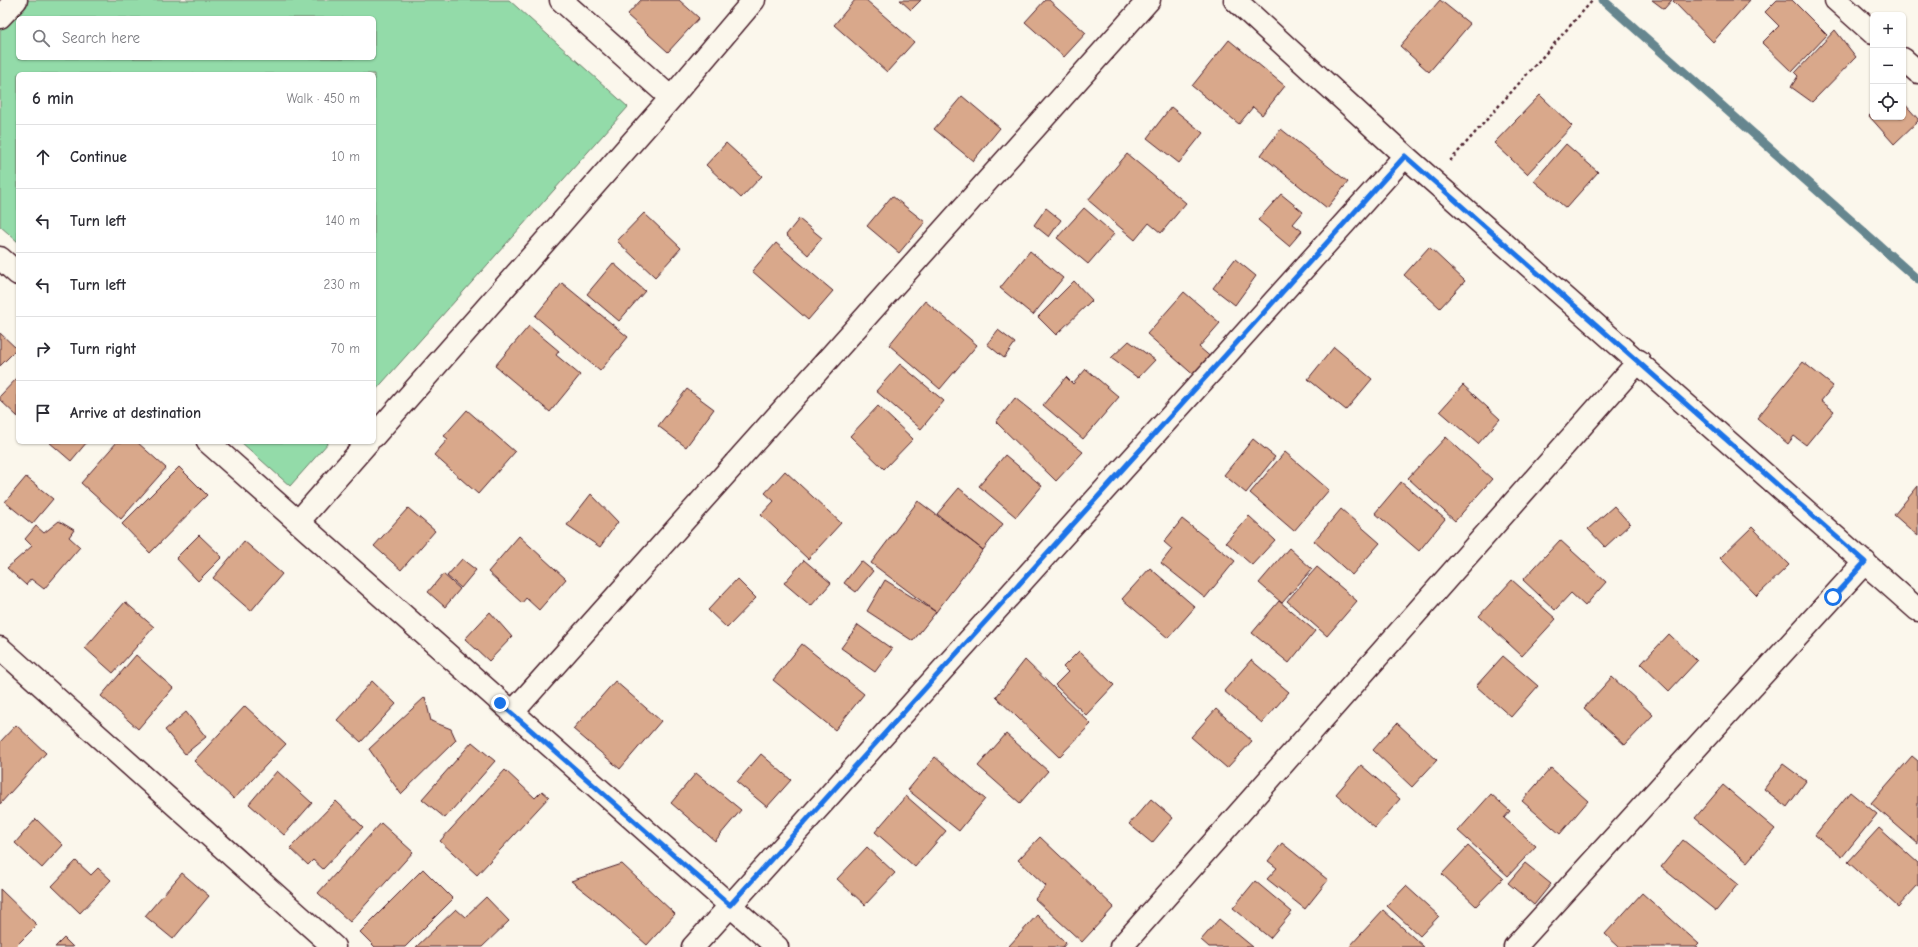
<!DOCTYPE html>
<html lang="en">
<head>
<meta charset="utf-8">
<style>
  :root { --surface:#fff; --page:#f7f7f7; --text:#2b2b33; --muted:#7c7c81; --line:#e1e1e2 }
  body { margin:0; font-family:"Comic Neue",sans-serif; background:var(--page); color:var(--text) }
  .controls { position:absolute; right:12px; top:12px; display:grid; overflow:hidden; border-radius:6px; box-shadow:0 1px 3px #0004 }
  .controls button { width:36px; height:36px; display:grid; place-items:center; padding:0; border:0; border-bottom:1px solid var(--line); background:var(--surface); color:var(--text); font:20px sans-serif }
  .stop { position:absolute; width:12px; height:12px; margin:-9px; border:3px solid #1a73e8; border-radius:50%; background:#fff }
  .stop.end { background:#1a73e8; border-color:#fff; box-shadow:0 1px 4px #0008 }
  .list { margin:0; padding:0; list-style:none }
  h2 { display:flex; justify-content:space-between; align-items:center; height:52px; margin:0; padding:0 16px; font-size:17px }
  h2 small { font-size:13px; font-weight:400; color:var(--muted) }
  .list li { display:grid; grid-template-columns:26px 1fr auto; gap:12px; align-items:center; box-sizing:border-box; height:64px; padding:0 16px; border-top:1px solid var(--line) }
  .list b { display:block; font-size:15px; white-space:nowrap }
  .list em { font-size:13px; font-style:normal; color:var(--muted) }
  .icon { flex:none; width:22px; height:22px; fill:none; stroke:currentColor; stroke-width:2; stroke-linecap:round; stroke-linejoin:round }
  .map { position:relative; flex:none; width:1918px; height:947px; overflow:hidden }
  .search { position:absolute; background:var(--surface); box-shadow:0 1px 3px #0004; left:16px; top:16px; width:360px; height:44px; display:flex; align-items:center; gap:10px; box-sizing:border-box; padding:0 14px; border-radius:6px; color:var(--muted); font-size:15px }
  .panel { position:absolute; background:var(--surface); box-shadow:0 1px 3px #0004; left:16px; top:72px; width:360px; height:372px; border-radius:6px }
  .map>svg:first-child { display:block }
  .green { fill:#93dba9; stroke:#6e7d6a; fill-rule:evenodd }
  .lines { fill:none; stroke-linecap:round; stroke-linejoin:round }
  .stream { stroke:#66868f; stroke-width:9 }
  .building { fill:#d9a88b; stroke:#4a1f2b }
  .minor-casing { stroke:#4a1f2b; stroke-width:25 }
  .path { stroke:#4a1f2b; stroke-width:2.5; stroke-dasharray:3 3; stroke-linecap:butt }
  .minor { stroke:#fbf7ec; stroke-width:22 }
  .route { stroke:#1a73e8; stroke-width:5 }
</style>
</head>
<body>
<div class="map">
<svg width="1918" height="947" viewBox="0 0 1918 947">
  <rect width="100%" height="100%" fill="#fbf7ec"/>
  <filter id="ink" filterUnits="userSpaceOnUse"><feTurbulence type="fractalNoise" baseFrequency=".025" numOctaves="2"/><feDisplacementMap in="SourceGraphic" scale="8" xChannelSelector="R" yChannelSelector="G"/><feConvolveMatrix kernelMatrix="1 2 1 2 8 2 1 2 1" color-interpolation-filters="sRGB"/></filter>
  <g filter="url(#ink)">
    <path class="green" d="M14,0H509L628,107L374,392V74H18V242L0,226V16ZM18,18H374V58H18Z
      M241,442H329L290,486Z"/>
    <g class="lines">
      <path class="stream" d="M1603,0L1918,280"/>
    </g>
    <path class="building" d="M641,0H679L699,18L668,52L627,15Z
      M855,0H866L914,42L887,72L834,25Z
      M900,0H921L911,10Z
      M1045,0H1049L1086,33L1064,57L1025,22Z
      M1440,0L1470,24L1429,72L1400,46Z
      M1652,0H1672L1664,9Z
      M1674,0H1750L1713,42L1673,1Z
      M1777,0H1792L1827,35L1792,72L1762,43L1779,26L1765,12Z
      M1835,30L1856,57L1812,102L1791,87L1798,76L1795,73Z
      M1229,40L1285,86L1262,115L1253,107L1239,124L1192,86Z
      M1540,95L1572,126L1527,174L1494,143Z
      M962,96L1000,128L973,161L934,129Z
      M1903,102L1918,119V121L1894,144L1869,116L1873,113V117H1903Z
      M1171,107L1203,133L1179,163L1147,138Z
      M1281,129L1348,182L1327,208L1261,155Z
      M726,143L762,176L741,198L706,165Z
      M1566,144L1598,172L1566,208L1534,181Z
      M1127,154L1186,203L1161,233L1149,223L1135,240L1088,200Z
      M1281,194L1303,212L1293,224L1302,231L1289,246L1258,220Z
      M892,196L925,222L899,253L867,226Z
      M1046,208L1061,220L1049,237L1034,225Z
      M1084,208L1114,234L1088,264L1057,238Z
      M644,213L681,248L655,277L617,241Z
      M799,219L822,238L808,255L786,235Z
      M776,243L833,291L808,320L752,271Z
      M1429,247L1465,281L1440,308L1404,275Z
      M1030,251L1063,278L1033,315L1000,288Z
      M1235,259L1256,276L1235,305L1213,288Z
      M613,263L645,291L619,321L587,294Z
      M1074,281L1092,300L1056,335L1038,317Z
      M562,283L628,337L600,371L535,316Z
      M1184,292L1220,323L1199,347L1214,360L1197,378L1147,334Z
      M925,301L977,345L940,389L889,345Z
      M529,326L559,351L556,355L580,375L550,412L495,366Z
      M998,330L1015,343L1004,358L987,344Z
      M0,333L17,349L0,366Z
      M1129,341L1155,360L1138,378L1111,358Z
      M1334,347L1372,379L1346,410L1308,379Z
      M1803,362L1833,386L1821,401L1834,411L1806,445L1794,436L1788,444L1757,418Z
      M900,364L944,401L921,429L876,391Z
      M1086,369L1119,397L1083,439L1043,405L1066,377L1073,384Z
      M18,377V417L0,400V396Z
      M1463,385L1500,419L1478,444L1440,411Z
      M687,389L714,409L686,447L658,426Z
      M1015,398L1083,452L1056,481L996,422Z
      M878,406L913,439L884,469L850,436Z
      M467,410L515,452L478,494L434,455L448,439L444,436Z
      M1446,437L1492,479L1455,521L1408,478Z
      M1253,439L1275,457L1246,493L1224,475Z
      M49,442H87L71,461Z
      M117,442H137L166,468L121,519L81,483Z
      M1285,452L1329,490L1294,531L1250,493Z
      M1005,455L1042,486L1016,517L979,486Z
      M179,467L207,495L150,553L122,524Z
      M785,471L841,523L808,559L761,515L774,501L765,493Z
      M26,477L53,499L32,524L5,502Z
      M1401,482L1445,519L1419,551L1375,513Z
      M1918,486V536L1894,515Z
      M959,488L1003,524L983,550L937,514Z
      M591,494L618,522L600,547L567,525Z
      M918,501L983,550L936,612L871,563Z
      M1614,506L1630,524L1605,547L1588,529Z
      M408,508L435,531L401,570L374,546Z
      M1341,509L1380,543L1352,575L1314,541Z
      M1249,516L1275,540L1252,565L1226,542Z
      M1182,519L1235,561L1205,598L1161,563L1172,549L1164,542Z
      M59,521L74,530L69,537L80,547L44,589L31,579L26,585L7,568L32,546L25,539L36,526L44,533Z
      M1752,527L1789,565L1757,596L1720,558Z
      M199,535L222,557L198,581L176,558Z
      M519,536L566,579L539,610L526,598L522,603L488,572Z
      M1560,540L1606,582L1585,606L1571,593L1555,610L1523,580Z
      M244,541L282,574L251,611L213,578Z
      M1289,548L1312,569L1282,603L1259,583Z
      M462,559L476,570L461,588L447,576Z
      M804,560L831,583L811,606L784,583Z
      M861,561L873,571L856,592L844,583Z
      M1317,567L1357,601L1327,636L1287,601Z
      M1150,568L1195,607L1168,638L1122,599Z
      M443,574L460,589L445,607L428,592Z
      M737,579L756,598L727,628L708,610Z
      M885,580L936,612L913,641L867,611Z
      M1512,580L1556,619L1522,656L1479,616Z
      M1279,601L1315,631L1289,663L1252,633Z
      M125,602L154,627L113,673L85,648Z
      M490,612L512,637L489,661L465,639Z
      M858,625L892,649L875,672L841,648Z
      M1669,634L1697,661L1669,691L1641,664Z
      M802,644L864,694L835,730L773,680Z
      M1079,651L1114,685L1086,715L1055,685L1068,672L1063,667Z
      M136,655L173,688L138,729L101,696Z
      M1503,656L1538,686L1511,717L1476,686Z
      M1025,660L1091,724L1059,757L996,697Z
      M1251,660L1289,692L1262,723L1224,691Z
      M1612,677L1653,715L1625,745L1584,708Z
      M372,681L396,704L361,742L337,720Z
      M615,681L661,721L620,769L573,729Z
      M425,697L431,721L451,729L456,740L401,794L369,749Z
      M245,706L286,744L234,799L194,761Z
      M1216,709L1252,741L1227,768L1191,737Z
      M186,712L206,737L185,754L165,730Z
      M1397,723L1437,760L1412,787L1373,750Z
      M16,725L46,753L0,804V742Z
      M1006,734L1048,771L1020,803L978,766Z
      M472,742L495,761L445,818L422,799Z
      M761,754L791,780L767,807L737,782Z
      M1912,756L1918,761V844L1871,803Z
      M935,757L985,799L959,831L908,790Z
      M1783,764L1806,781L1787,807L1764,789Z
      M1361,765L1400,799L1375,828L1336,794Z
      M1551,768L1588,801L1560,834L1522,801Z
      M505,770L535,798L542,791L549,797L477,875L440,841Z
      M277,771L312,803L284,835L249,804Z
      M696,773L741,810L715,841L671,803Z
      M1723,785L1775,829L1747,862L1695,818Z
      M1850,792L1877,814L1842,857L1815,835Z
      M1491,794L1510,811L1504,818L1536,846L1508,876L1458,831Z
      M906,796L946,831L915,867L875,832Z
      M1151,799L1173,818L1152,843L1129,824Z
      M336,801L363,827L323,869L313,860L308,865L290,848Z
      M36,819L63,845L42,868L15,843Z
      M381,823L413,852L350,922L318,893Z
      M1879,828L1918,863V885L1898,907L1848,862Z
      M1040,837L1114,907L1082,942L1035,899L1046,886L1018,860Z
      M1683,840L1738,884L1716,911L1661,867Z
      M1282,843L1328,880L1305,909L1267,879L1277,868L1268,861Z
      M1468,846L1503,878L1476,906L1442,874Z
      M867,847L895,873L865,905L837,879Z
      M76,861L91,875L98,868L111,880L80,913L52,886Z
      M1525,863L1551,884L1534,905L1508,883Z
      M622,864L675,914L647,945L603,906L571,881Z
      M423,869L453,899L405,947H375L360,932Z
      M182,873L209,896L173,939L145,916Z
      M1255,881L1292,912L1270,938L1233,908Z
      M1406,886L1439,916L1420,936L1387,906Z
      M0,889L37,925L15,947H0Z
      M1642,893L1699,944L1696,947H1619L1605,934Z
      M486,897L509,921L482,947H416L456,909L465,917Z
      M1383,910L1424,947H1352L1350,946Z
      M1037,915L1066,943L1063,947H1011L1009,946Z
      M1219,919L1253,947H1209L1201,940Z
      M64,938L73,947H55Z"/>
    <g class="lines">
      <g class="minor-casing">
        <path id="minor" d="M561,0L671,98
          M1235,0L1405,156L1918,610
          M1836,0L1873,33
          M0,17L16,0
          M1903,59L1918,72
          M0,258L18,274
          M374,436L671,98L754,0
          M208,442L777,947
          M298,522L368,442
          M0,648L334,947
          M512,713L1149,0
          M693,947L1405,156
          M1121,947L1639,361
          M1515,947L1865,562"/>
      </g>
      <path class="path" d="M1450,161L1593,0"/>
      <use href="#minor" class="minor"/>
    </g>
  </g>
  <g class="lines" filter="url(#ink)">
    <path class="route" d="M500,703L730,905L1405,156L1865,562L1833,597"/>
  </g>
</svg>
<div class="controls">
<button>+</button>
<button>−</button>
<button><svg class="icon" aria-label="locate" viewBox="0 0 24 24"><circle cx="12" cy="12" r="6"/><path d="M12 2v4M12 18v4M2 12h4M18 12h4"/></svg></button>
</div>
<div class="stop" style="left:1833px;top:597px"></div>
<div class="stop end" style="left:500px;top:703px"></div>
<div class="search"><svg class="icon" aria-label="search" viewBox="0 0 24 24"><circle cx="10" cy="10" r="6"/><path d="M15 15l6 6"/></svg>Search here</div>
<section class="panel">
<h2>6 min<small>Walk · 450 m</small></h2>
<ul class="list">
<li><svg class="icon" aria-label="ahead" viewBox="0 0 24 24"><path d="M12 20V5M6 11l6-6 6 6"/></svg><div><b>Continue</b></div><em>10 m</em></li>
<li><svg class="icon" aria-label="left" viewBox="0 0 24 24"><path d="M17 20v-9H6M10 6l-5 5 5 5"/></svg><div><b>Turn left</b></div><em>140 m</em></li>
<li><svg class="icon" aria-label="left" viewBox="0 0 24 24"><path d="M17 20v-9H6M10 6l-5 5 5 5"/></svg><div><b>Turn left</b></div><em>230 m</em></li>
<li><svg class="icon" aria-label="right" viewBox="0 0 24 24"><path d="M7 20v-9h11M14 6l5 5-5 5"/></svg><div><b>Turn right</b></div><em>70 m</em></li>
<li><svg class="icon" aria-label="arrive" viewBox="0 0 24 24"><path d="M6 21V4h12l-3 4 3 4H6"/></svg><div><b>Arrive at destination</b></div></li>
</ul>
</section>
</div>
</body>
</html>
